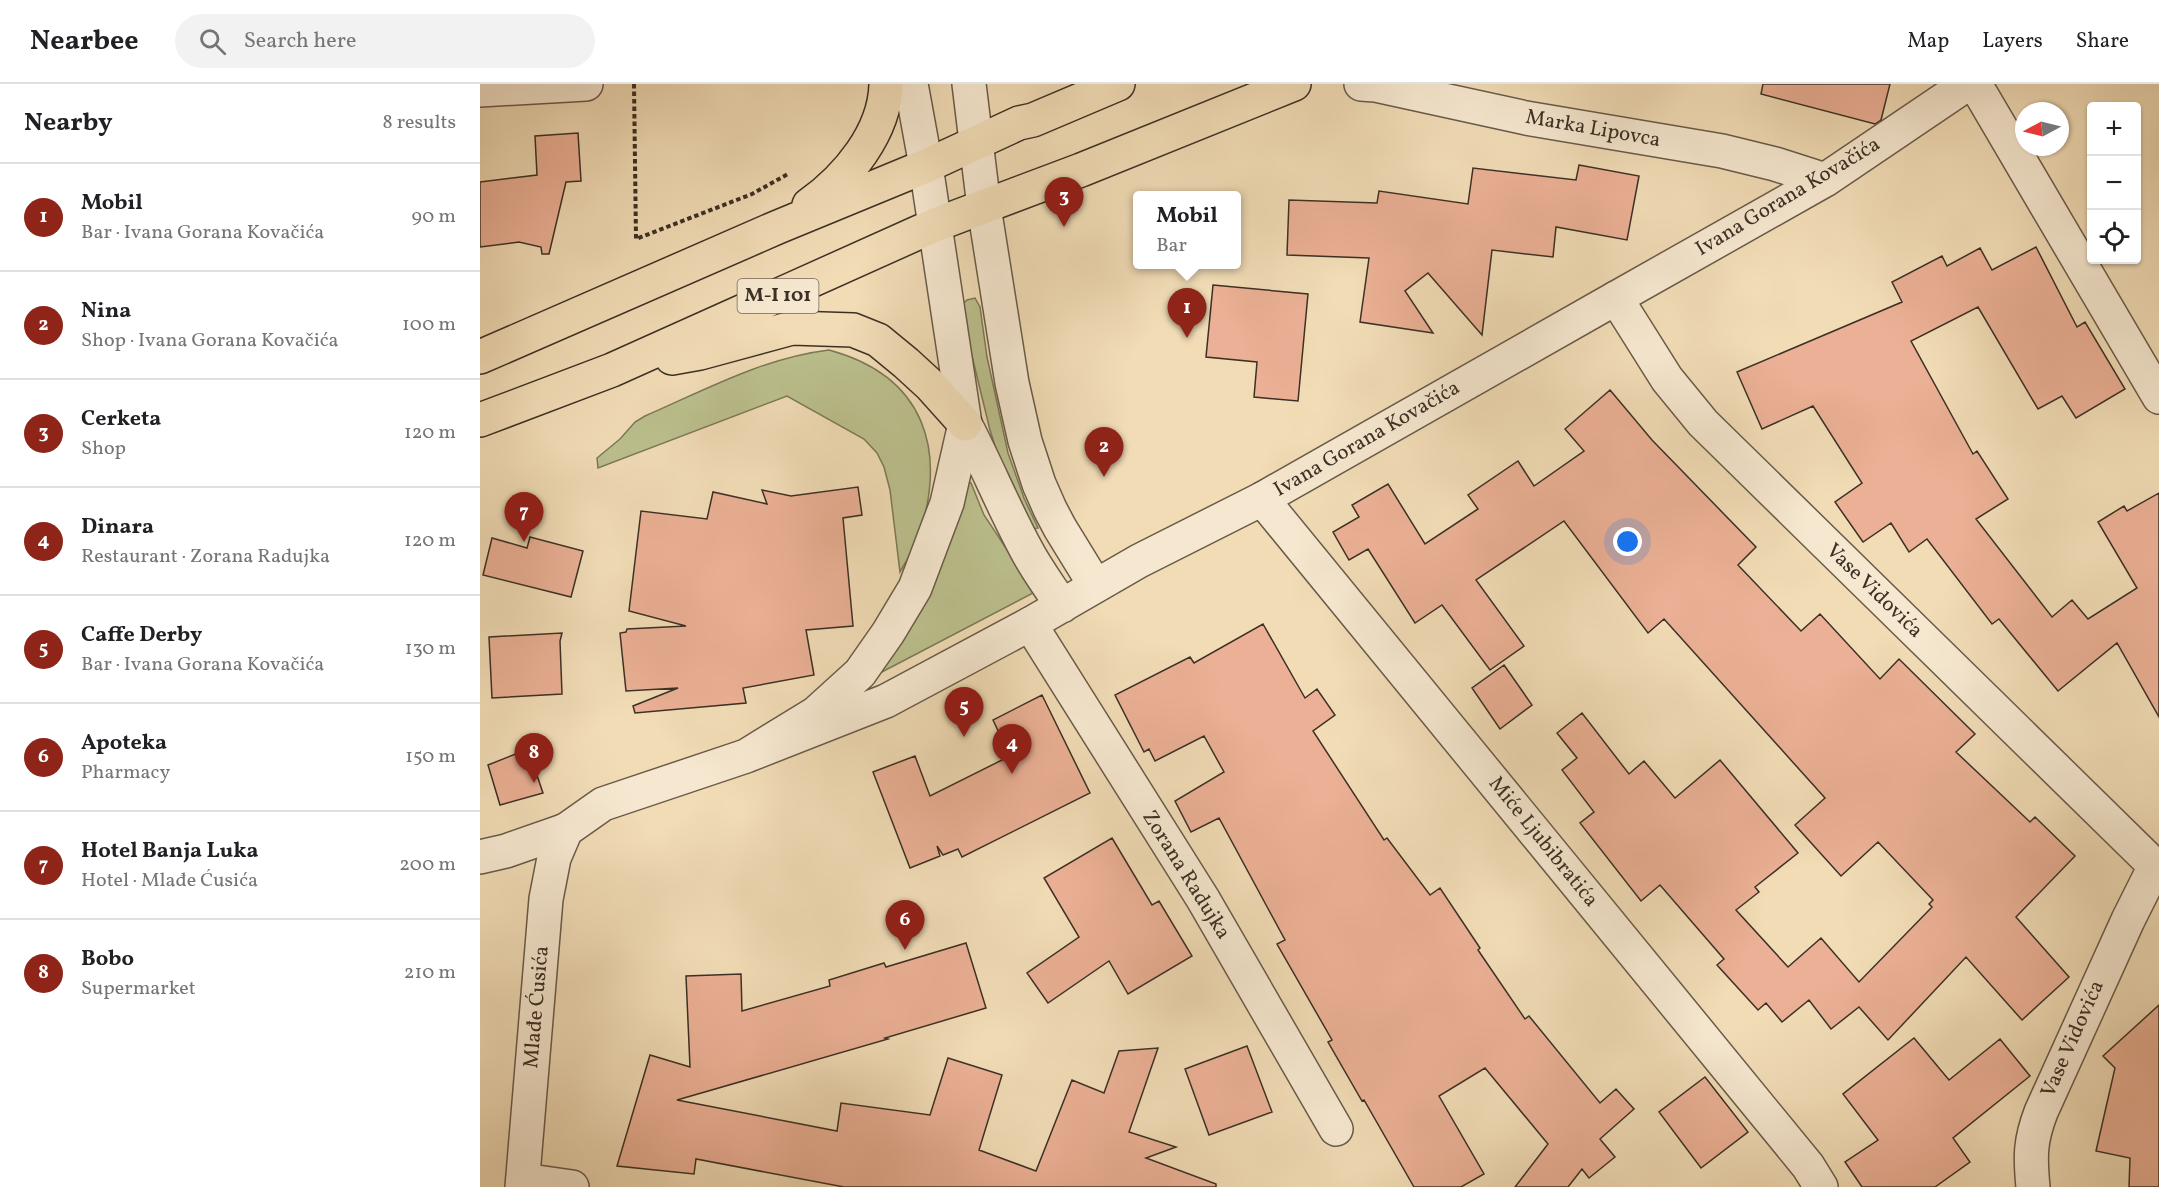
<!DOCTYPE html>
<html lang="en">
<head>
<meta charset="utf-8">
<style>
  :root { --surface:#fff; --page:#f2f2f2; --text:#202124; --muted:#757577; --line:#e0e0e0; --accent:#8f2418 }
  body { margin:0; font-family:Vollkorn,serif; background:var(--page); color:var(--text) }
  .controls { position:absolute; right:18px; top:18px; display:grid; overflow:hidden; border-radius:6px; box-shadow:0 2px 4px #0004 }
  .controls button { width:54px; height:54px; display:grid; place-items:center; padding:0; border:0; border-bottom:2px solid var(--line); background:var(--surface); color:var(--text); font:30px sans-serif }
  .compass { position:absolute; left:1535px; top:18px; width:54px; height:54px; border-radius:50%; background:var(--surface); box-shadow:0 2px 4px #0004; rotate:263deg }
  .you { position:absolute; left:1148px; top:458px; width:21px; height:21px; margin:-15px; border:4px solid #fff; border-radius:50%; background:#1a73e8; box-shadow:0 0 0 9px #1a73e833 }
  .badge { display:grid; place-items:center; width:39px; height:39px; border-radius:50%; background:var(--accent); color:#fff; font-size:20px; font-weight:700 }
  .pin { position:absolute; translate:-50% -50px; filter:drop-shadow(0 2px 3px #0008) }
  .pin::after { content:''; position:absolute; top:32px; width:21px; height:18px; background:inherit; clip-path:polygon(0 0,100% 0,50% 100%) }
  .popup { position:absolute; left:653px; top:107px; width:108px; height:78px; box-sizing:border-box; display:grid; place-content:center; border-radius:6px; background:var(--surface); filter:drop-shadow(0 2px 4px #0005); font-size:20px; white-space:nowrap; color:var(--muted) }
  .popup b { font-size:22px; color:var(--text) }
  .popup::after { content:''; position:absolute; left:50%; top:100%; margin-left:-12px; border:12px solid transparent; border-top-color:var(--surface) }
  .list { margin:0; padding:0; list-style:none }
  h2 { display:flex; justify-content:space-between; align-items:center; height:78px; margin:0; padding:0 24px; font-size:26px }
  h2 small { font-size:20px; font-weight:400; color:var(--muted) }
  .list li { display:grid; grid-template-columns:39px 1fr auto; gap:18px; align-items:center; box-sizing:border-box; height:108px; padding:0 24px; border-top:2px solid var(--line) }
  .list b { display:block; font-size:22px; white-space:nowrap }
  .list p { margin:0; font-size:20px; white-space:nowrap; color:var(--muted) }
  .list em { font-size:20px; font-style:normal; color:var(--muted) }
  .icon { flex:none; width:33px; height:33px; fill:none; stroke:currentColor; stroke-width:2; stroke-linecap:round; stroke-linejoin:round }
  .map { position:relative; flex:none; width:1679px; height:1103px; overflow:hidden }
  header { display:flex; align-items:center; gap:36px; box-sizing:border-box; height:84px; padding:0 30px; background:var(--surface); border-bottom:2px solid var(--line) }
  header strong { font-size:28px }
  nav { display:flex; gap:33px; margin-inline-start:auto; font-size:21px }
  .search { width:420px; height:54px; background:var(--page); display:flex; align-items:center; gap:15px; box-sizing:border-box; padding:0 21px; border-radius:33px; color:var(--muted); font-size:22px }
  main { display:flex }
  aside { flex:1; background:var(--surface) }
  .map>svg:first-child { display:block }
  .green { fill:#bbc08d; stroke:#7c7859; stroke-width:1.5 }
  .building { fill:#ebb095; stroke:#3c3025; stroke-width:1.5 }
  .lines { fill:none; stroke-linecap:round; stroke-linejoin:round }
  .minor-casing { stroke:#695b49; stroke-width:36 }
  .tertiary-casing { stroke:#695b49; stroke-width:36 }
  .primary-casing { stroke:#3c3025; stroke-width:36 }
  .path { stroke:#3c3025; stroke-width:4; stroke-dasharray:4.5 3; stroke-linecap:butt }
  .minor { stroke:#f6e8d0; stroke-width:33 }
  .tertiary { stroke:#f6e8d0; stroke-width:33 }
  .primary { stroke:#f1dcb6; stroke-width:33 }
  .labels { text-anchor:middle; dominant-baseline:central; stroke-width:4.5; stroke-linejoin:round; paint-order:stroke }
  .shield { fill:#f6e8d0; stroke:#746758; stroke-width:1.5 }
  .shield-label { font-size:20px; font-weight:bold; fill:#3c3025 }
  .street-label { font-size:21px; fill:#3c3025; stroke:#f6e8d0 }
</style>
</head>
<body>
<header>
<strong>Nearbee</strong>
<div class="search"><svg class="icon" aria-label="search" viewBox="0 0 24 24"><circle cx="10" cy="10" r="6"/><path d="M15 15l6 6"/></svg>Search here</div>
<nav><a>Map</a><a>Layers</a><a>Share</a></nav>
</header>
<main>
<aside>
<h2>Nearby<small>8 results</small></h2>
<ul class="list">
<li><span class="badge">1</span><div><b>Mobil</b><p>Bar · Ivana Gorana Kovačića</p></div><em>90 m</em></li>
<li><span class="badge">2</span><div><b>Nina</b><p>Shop · Ivana Gorana Kovačića</p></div><em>100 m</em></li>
<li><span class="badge">3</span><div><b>Cerketa</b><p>Shop</p></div><em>120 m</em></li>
<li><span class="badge">4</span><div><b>Dinara</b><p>Restaurant · Zorana Radujka</p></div><em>120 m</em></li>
<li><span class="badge">5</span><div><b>Caffe Derby</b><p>Bar · Ivana Gorana Kovačića</p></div><em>130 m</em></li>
<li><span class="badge">6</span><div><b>Apoteka</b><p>Pharmacy</p></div><em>150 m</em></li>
<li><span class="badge">7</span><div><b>Hotel Banja Luka</b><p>Hotel · Mlađe Ćusića</p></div><em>200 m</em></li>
<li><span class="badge">8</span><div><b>Bobo</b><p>Supermarket</p></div><em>210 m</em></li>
</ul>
</aside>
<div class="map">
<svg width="1679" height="1103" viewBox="0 0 1679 1103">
  <rect width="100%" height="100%" fill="#f1dcb6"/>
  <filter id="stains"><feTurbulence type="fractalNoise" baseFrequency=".00333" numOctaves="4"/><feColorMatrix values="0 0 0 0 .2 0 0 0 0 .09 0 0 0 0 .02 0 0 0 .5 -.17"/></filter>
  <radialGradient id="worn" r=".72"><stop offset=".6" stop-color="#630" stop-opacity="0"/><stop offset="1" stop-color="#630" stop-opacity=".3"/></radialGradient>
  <path class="green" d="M495,214L500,223L507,273L528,369L544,414L558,444L549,446L522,384L510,346L491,268L483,220L487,216Z
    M349,266C445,292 468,366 438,455C434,466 426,477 420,488L410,406L404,383L397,369L384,355L307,312L118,384L117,374L140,355L155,338L165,332C225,306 283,274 349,266Z
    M484,395L491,399L504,431L555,508L400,589L389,591Z"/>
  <path class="building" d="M1283,0H1410L1401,36L1395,40L1281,10Z
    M98,49L101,97L86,98L69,170H62L61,163L39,158L0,163V98L57,91L55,52Z
    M1099,81L1159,92L1147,156L1076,143L1073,173L1012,166L1002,251L948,189L925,207L953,249L880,238L889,174L807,171L809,116L897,119L899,107L988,120L993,84L1096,96Z
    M1556,163L1597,243L1605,238L1645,305L1596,334L1582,312L1558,325L1498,223L1431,257L1493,370L1497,367L1528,415L1496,435L1572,533L1592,516L1608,535L1657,504L1618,438L1644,422L1647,427L1679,409V633L1637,559L1578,607L1519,535L1512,540L1447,455L1429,468L1411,439L1383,458L1355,418L1382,399L1333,322L1282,345L1257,288L1422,218L1412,198L1462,172L1467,182L1500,164L1512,186Z
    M733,201L828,210L818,317L774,313L777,278L726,273Z
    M1130,306L1172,356L1276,463L1258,481L1321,547L1340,530L1400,595L1419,575L1495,650L1476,668L1550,738L1555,733L1595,772L1536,833L1589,893L1542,936L1486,873L1408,956L1379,923L1351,945L1329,916L1302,938L1286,919L1278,926L1237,881L1244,875L1180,801L1161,817L1100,739L1114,728L1082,686L1097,674L1077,649L1102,629L1149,690L1164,677L1195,714L1240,676L1318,769L1275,803L1279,808L1256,826L1308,883L1341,854L1379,898L1452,823L1449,820L1453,816L1398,758L1361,792L1315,741L1345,714L1184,535L1168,549L1084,437L996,496L1044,562L1010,586L962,521L935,539L888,465L869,476L853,448L879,433L872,421L908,400L945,460L998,425L988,411L1038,377L1054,402L1104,367L1085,345Z
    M378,403L382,431L363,434L373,542L326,546L334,591L263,604L266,619L155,629L153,622L198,604L146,607L140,549L146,548L147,545L206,542L149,527L161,427L227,435L233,408L287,420L282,406L311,412Z
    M50,453L103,467L91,513L3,491L12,454L47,464Z
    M783,540L825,614L837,605L855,631L833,647L904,756L907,754L950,811L960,804L1000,864L998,866L1045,935L1049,932L1120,1019L1136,1005L1154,1025L1120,1055L1135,1073L1109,1094L1102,1085L1088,1103H1035L1068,1060L1005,984L959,1012L1004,1090L981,1103H934L884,1016L882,1017L848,958L852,956L797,860L805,856L739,734L711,748L695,717L744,688L724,652L675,677L669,665L664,668L635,611L710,573L714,579Z
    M82,549L80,557L82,610L12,614L9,553Z
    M1024,581L1052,621L1020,645L992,604Z
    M562,611L610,709L482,773L478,765L463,771L457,762L460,772L430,784L393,688L435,672L450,712L530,672L513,636Z
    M48,665L63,709L20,721L8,681Z
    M632,754L672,821L679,817L712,872L648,910L629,877L568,919L547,889L599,853L564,794Z
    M486,859L506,924L405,954L408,955L197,1016L357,1047L361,1019L450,1031L468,974L522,991L499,1066L556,1087L592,996L624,1009L639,967L678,964L649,1048L696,1063L666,1074L736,1100V1103H364L216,1075L214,1090L137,1082L170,971L210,983L206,892L261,890L262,927L350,902L349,896L404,879L406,883Z
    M1679,921V1103H1649L1650,1074L1616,1067L1635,984L1623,972Z
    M1434,954L1469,996L1520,955L1550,992L1473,1054L1490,1078L1455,1103H1382L1365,1078L1398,1056L1363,1010Z
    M767,962L792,1028L729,1051L705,985Z
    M1225,993L1268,1048L1221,1084L1179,1028Z"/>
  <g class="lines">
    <g class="minor-casing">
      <path id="minor" d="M881,0L895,1L1046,34L1242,67L1295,80L1345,96
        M1495,0L1679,313
        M0,6L106,0
        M1136,214L1345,96L1487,0
        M782,415L1328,1082L1341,1103
        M550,540L723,815L856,1045
        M0,773L26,767L86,746
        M43,1096L92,1103
        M1553,1103C1550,1072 1550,1057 1561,1028L1648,836L1675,782"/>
    </g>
    <g class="tertiary-casing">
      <path id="tertiary" d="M489,0L504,123L532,299L545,357L559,400L570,425L580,444L615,501
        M485,340C507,382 524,425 547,467C557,486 570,503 582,522
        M266,672L406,617L550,540L659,477L782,415L1136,214L1187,295L1223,339L1679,786
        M42,1103L66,815L74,774L86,746L123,720L266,672L336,629L380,589L408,549L435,504L467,419L485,340L446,82L431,0"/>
    </g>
    <g class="primary-casing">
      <path id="primary" d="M329,121C367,94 405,49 406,0
        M0,273L298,143L446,82L539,39L553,36L638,0
        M192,274L220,269L312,244L373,246L398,256L426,279L450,301L485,340
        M0,336L132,286L455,141L601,86L814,0"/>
    </g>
    <path class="path" d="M154,0L156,155L272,110L308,90"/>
    <use href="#minor" class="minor"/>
    <use href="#tertiary" class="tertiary"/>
    <use href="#primary" class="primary"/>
  </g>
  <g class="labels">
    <rect class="shield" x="257.5" y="195" width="81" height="34" rx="4.5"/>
    <g class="shield-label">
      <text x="298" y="212">M-I 101</text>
    </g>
    <g class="street-label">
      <text transform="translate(1113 45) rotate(10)">Marka Lipovca</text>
      <text transform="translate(1308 113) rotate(-31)">Ivana Gorana Kovačića</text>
      <text transform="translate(887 355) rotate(-30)">Ivana Gorana Kovačića</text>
      <text transform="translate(1394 507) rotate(44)">Vase Vidovića</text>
      <text transform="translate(1063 758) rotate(51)">Miće Ljubibratića</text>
      <text transform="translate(706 791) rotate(58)">Zorana Radujka</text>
      <text transform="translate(57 923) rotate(-85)">Mlađe Ćusića</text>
      <text transform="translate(1593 955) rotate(-66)">Vase Vidovića</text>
    </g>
  </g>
  <rect width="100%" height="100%" filter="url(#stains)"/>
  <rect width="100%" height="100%" fill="url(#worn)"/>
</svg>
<div class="controls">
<button>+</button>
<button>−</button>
<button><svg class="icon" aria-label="locate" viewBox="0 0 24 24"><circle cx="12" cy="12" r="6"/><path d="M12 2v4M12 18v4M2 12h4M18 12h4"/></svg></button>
</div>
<svg class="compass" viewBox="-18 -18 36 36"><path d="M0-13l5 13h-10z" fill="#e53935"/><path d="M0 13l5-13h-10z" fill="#757577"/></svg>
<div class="you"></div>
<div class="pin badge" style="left:707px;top:254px">1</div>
<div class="popup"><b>Mobil</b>Bar</div>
<div class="pin badge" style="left:624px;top:393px">2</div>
<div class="pin badge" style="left:584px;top:143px">3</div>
<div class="pin badge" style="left:532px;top:690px">4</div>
<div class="pin badge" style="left:484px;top:653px">5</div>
<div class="pin badge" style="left:425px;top:866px">6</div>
<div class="pin badge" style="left:44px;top:458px">7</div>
<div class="pin badge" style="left:54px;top:699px">8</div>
</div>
</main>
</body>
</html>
